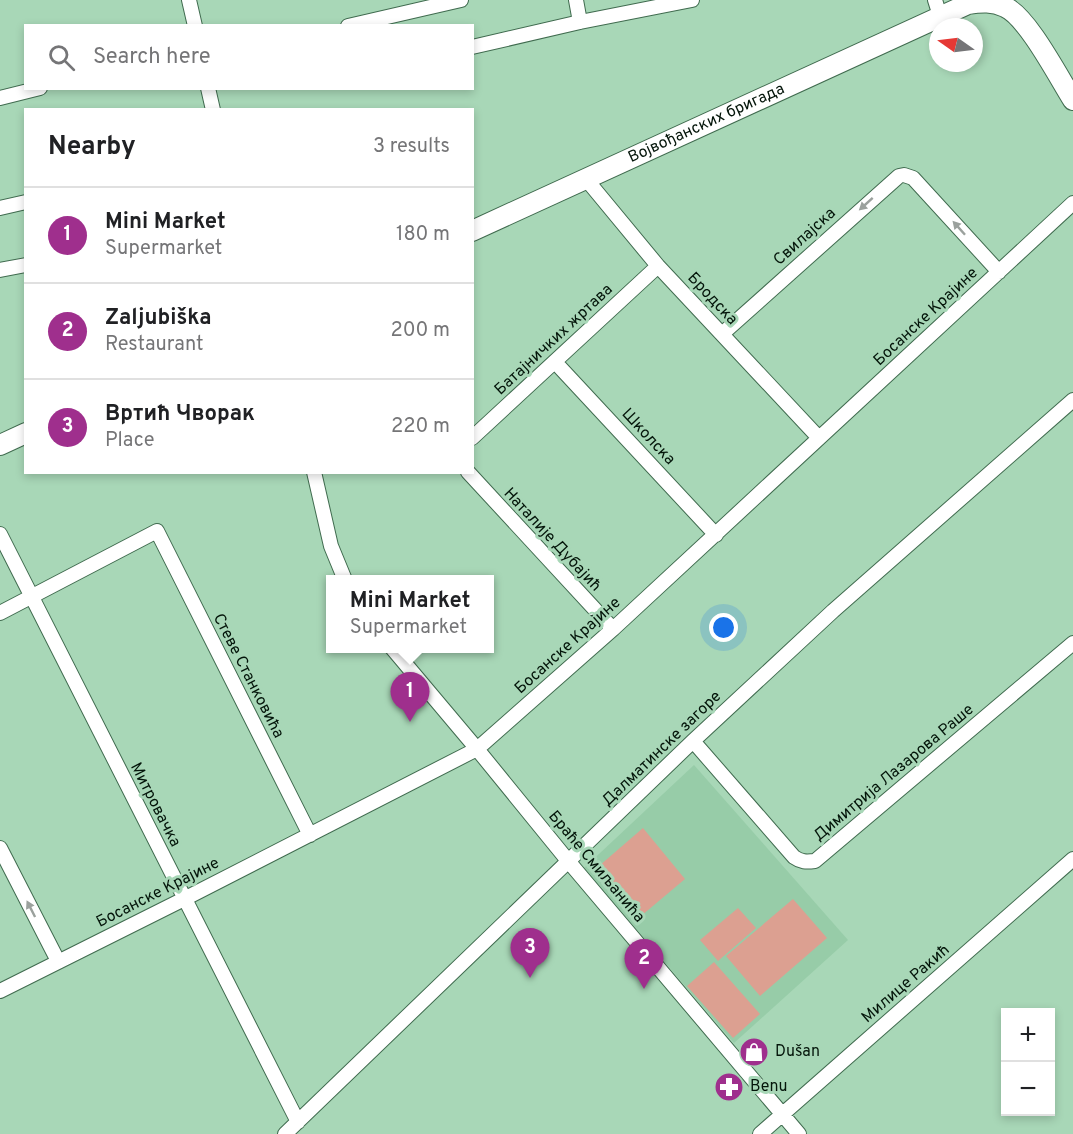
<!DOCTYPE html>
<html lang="en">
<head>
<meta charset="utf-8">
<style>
  :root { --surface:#fff; --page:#f2f2f2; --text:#202124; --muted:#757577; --line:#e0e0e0; --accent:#9f2f8d }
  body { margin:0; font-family:Overpass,sans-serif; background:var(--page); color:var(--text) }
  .controls { position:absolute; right:18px; bottom:18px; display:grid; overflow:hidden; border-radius:0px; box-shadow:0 3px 9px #0003 }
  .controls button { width:54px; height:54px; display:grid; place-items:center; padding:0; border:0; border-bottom:2px solid var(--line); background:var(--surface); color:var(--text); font:30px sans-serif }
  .compass { position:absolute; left:929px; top:18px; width:54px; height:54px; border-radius:50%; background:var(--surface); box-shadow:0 3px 9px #0003; rotate:284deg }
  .you { position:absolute; left:724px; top:628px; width:21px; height:21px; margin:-15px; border:4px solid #fff; border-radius:50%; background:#1a73e8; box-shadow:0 0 0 9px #1a73e833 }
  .badge { display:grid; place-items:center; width:39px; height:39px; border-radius:50%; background:var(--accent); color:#fff; font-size:20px; font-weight:700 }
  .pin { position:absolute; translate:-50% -50px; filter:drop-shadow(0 2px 3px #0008) }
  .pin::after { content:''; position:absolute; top:32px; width:21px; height:18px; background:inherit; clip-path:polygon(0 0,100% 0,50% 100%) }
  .popup { position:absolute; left:326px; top:575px; width:168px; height:78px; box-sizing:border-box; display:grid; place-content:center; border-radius:0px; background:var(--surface); filter:drop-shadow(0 2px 4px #0005); font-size:20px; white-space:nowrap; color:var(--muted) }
  .popup b { font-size:22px; color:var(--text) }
  .popup::after { content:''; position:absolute; left:50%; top:100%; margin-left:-12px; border:12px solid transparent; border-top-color:var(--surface) }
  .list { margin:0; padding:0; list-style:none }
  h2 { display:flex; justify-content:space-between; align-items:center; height:78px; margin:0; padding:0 24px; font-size:26px }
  h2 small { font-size:20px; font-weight:400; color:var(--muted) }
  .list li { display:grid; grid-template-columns:39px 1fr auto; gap:18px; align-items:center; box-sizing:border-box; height:96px; padding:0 24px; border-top:2px solid var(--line) }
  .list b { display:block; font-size:22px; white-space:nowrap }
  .list p { margin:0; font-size:20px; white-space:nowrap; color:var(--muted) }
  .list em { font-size:20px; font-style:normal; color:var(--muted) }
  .icon { flex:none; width:33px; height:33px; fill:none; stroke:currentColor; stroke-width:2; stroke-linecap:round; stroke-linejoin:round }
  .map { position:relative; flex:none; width:1073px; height:1134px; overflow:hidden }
  .search { position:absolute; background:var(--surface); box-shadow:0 3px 9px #0003; left:24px; top:24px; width:450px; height:66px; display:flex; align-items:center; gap:15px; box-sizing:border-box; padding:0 21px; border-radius:0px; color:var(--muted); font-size:22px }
  .panel { position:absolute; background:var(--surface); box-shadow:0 3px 9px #0003; left:24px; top:108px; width:450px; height:366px; border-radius:0px }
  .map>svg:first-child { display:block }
  .built { fill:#97cca8 }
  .green { fill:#dca091 }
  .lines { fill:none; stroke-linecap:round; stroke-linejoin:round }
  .street-casing { stroke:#406b4f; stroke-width:16 }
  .secondary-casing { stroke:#406b4f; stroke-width:22 }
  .street { stroke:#fff; stroke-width:14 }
  .secondary { stroke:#fff; stroke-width:20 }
  .oneway { fill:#9ba19d }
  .labels { text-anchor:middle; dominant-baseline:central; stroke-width:6; stroke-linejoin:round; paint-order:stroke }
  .street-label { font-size:16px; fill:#04150a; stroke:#a8d7b7 }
  .poi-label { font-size:16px; fill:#04150a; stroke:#a8d7b7; text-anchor:start }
</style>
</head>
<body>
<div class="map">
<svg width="1073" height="1134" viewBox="0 0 1073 1134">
  <rect width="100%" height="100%" fill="#a8d7b7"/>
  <path class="built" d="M694,765L848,940L734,1043L584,868Z"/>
  <path class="green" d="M643,828L685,879L641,916L599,866Z
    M793,899L827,938L760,996L726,956Z
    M738,908L756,928L718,961L700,940Z
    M714,962L760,1014L733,1038L687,986Z"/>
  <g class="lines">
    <g class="street-casing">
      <path id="street" d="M189,0L195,26
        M576,0L580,22
        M935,0L940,16
        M348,26L461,0
        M472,47L580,22L692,0
        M208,88L213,110
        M0,98L40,88
        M586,179L658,266L819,438
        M0,208L26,202
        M0,270L26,265
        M722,334L899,176L904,175L913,178L999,272
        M555,362L716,535
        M472,438L658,266
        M314,472L331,546L345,580
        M468,472L613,629
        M0,534L298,1122
        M0,613L157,531L310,835
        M392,648L477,749L569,862L799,1134
        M693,741L794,857C801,862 806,862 815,861L1073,643
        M0,848L58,961
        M0,991L184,899L477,749L613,629L1073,203
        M285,1134L693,741L833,611L1073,400
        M760,1134L1073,859"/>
    </g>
    <g class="secondary-casing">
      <g id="secondary">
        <path id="s1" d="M472,231L968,4C981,2 993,1 1005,7C1027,16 1059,78 1073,100"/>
        <path d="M0,445L26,433"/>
      </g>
    </g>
    <use href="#street" class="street"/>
    <use href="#secondary" class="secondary"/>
  </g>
  <defs><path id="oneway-solid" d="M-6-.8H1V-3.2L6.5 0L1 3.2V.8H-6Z" transform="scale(1.5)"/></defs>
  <g class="oneway">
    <use href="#oneway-solid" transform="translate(866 204) rotate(138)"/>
    <use href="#oneway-solid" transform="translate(959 228) rotate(-132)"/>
    <use href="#oneway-solid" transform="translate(31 909) rotate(-117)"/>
  </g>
  <defs>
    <g id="shop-disc" transform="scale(1.5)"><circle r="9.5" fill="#9f2f8d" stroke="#a8d7b7"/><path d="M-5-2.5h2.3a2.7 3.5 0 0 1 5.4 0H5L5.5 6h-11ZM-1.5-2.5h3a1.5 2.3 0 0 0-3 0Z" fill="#fff"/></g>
    <g id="pharmacy-disc" transform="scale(1.5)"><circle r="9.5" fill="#9f2f8d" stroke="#a8d7b7"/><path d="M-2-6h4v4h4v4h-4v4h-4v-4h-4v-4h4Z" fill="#fff"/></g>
  </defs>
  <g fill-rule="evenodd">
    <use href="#shop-disc" x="754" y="1052"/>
    <use href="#pharmacy-disc" x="729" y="1087"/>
  </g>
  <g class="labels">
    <g class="street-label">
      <text stroke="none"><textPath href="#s1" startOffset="258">Војвођанских бригада</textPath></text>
      <text transform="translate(805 237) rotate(-42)">Свилајска</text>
      <text transform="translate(712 299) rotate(47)">Бродска</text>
      <text transform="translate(926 317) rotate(-43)">Босанске Крајине</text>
      <text transform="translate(554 340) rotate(-43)">Батајничких жртава</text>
      <text transform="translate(648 437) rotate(47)">Школска</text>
      <text transform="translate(552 540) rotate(47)">Наталије Дубајић</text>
      <text transform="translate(568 646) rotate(-42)">Босанске Крајине</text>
      <text transform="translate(248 676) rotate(63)">Стеве Станковића</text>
      <text transform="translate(662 749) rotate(-44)">Далматинске загоре</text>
      <text transform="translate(894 773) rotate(-40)">Димитрија Лазарова Раше</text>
      <text transform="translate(155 805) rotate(63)">Митровачка</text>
      <text transform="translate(596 867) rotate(50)">Браће Смиљанића</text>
      <text transform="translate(158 893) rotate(-27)">Босанске Крајине</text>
      <text transform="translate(906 984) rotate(-41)">Милице Ракић</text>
    </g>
    <g class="poi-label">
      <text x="775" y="1052">Dušan</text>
      <text x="750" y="1087">Benu</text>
    </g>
  </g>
</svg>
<div class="controls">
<button>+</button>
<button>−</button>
</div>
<svg class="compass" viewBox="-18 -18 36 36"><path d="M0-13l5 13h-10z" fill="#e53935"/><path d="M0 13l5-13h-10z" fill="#757577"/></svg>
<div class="you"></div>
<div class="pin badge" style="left:410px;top:722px">1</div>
<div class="popup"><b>Mini Market</b>Supermarket</div>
<div class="pin badge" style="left:644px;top:989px">2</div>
<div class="pin badge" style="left:530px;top:978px">3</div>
<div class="search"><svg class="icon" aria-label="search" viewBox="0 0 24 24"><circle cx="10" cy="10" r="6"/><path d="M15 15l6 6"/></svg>Search here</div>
<section class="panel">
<h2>Nearby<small>3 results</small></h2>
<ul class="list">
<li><span class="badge">1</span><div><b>Mini Market</b><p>Supermarket</p></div><em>180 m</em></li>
<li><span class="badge">2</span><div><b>Zaljubiška</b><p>Restaurant</p></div><em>200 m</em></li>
<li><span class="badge">3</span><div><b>Вртић Чворак</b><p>Place</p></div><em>220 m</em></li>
</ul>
</section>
</div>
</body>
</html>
